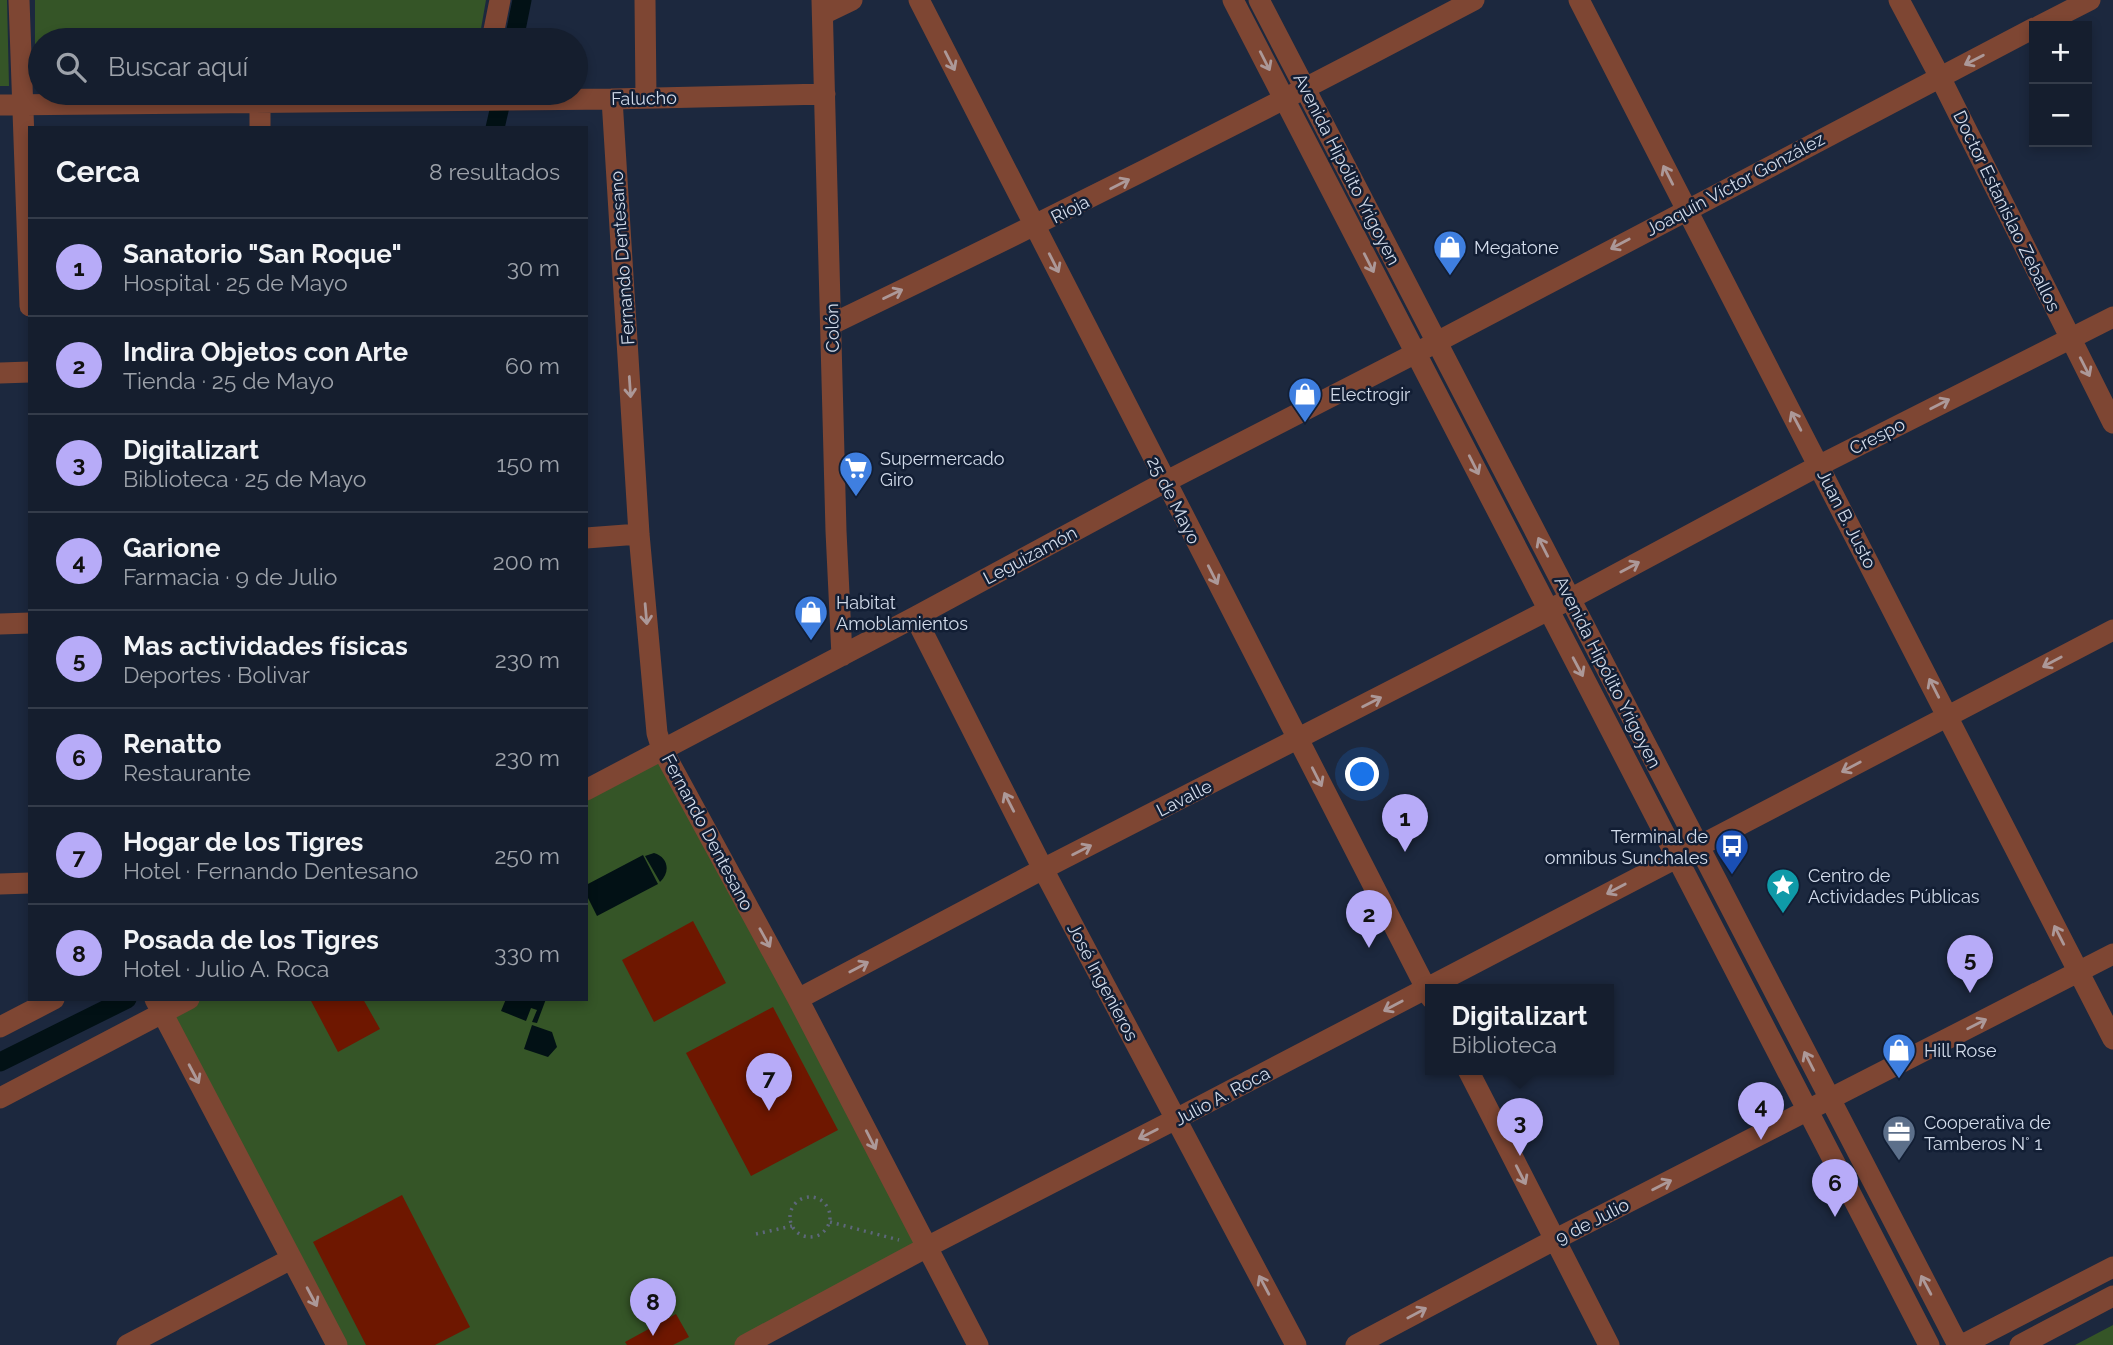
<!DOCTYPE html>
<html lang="es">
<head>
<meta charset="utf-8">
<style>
  :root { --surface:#151e2e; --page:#222b3a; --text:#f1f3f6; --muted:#9da2aa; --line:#343c4a; --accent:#b7abf8 }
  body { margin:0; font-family:Raleway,sans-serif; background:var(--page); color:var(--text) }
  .controls { position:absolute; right:21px; top:21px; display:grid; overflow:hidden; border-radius:0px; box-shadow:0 4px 10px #0003 }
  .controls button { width:63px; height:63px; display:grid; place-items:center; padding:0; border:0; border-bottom:2px solid var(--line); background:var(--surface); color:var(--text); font:35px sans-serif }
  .you { position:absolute; left:1363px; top:775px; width:24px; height:24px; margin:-18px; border:5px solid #fff; border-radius:50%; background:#1a73e8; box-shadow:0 0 0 10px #1a73e833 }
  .badge { display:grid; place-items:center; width:46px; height:46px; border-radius:50%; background:var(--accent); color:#111; font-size:23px; font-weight:700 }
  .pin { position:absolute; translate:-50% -58px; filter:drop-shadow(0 2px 4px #0008) }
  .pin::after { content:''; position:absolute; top:37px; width:24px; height:21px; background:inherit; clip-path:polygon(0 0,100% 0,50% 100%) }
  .popup { position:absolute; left:1425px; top:984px; width:189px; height:91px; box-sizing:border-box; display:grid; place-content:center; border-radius:0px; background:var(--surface); filter:drop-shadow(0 2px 5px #0005); font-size:23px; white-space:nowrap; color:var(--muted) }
  .popup b { font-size:26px; color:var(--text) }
  .popup::after { content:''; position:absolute; left:50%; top:100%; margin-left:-14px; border:14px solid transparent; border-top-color:var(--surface) }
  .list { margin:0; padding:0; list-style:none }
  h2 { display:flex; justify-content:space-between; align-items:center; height:91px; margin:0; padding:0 28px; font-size:30px }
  h2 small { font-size:23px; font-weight:400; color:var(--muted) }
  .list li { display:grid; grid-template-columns:46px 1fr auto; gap:21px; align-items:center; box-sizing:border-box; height:98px; padding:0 28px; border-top:2px solid var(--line) }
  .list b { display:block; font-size:26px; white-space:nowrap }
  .list p { margin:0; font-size:23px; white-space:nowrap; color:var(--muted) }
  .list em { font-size:23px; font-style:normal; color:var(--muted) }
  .icon { flex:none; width:38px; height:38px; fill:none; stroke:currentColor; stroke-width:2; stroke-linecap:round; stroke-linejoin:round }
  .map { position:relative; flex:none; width:2113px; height:1345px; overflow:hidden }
  .search { position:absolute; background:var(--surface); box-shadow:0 4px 10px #0003; left:28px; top:28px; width:560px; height:77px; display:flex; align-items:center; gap:18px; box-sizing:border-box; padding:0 24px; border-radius:38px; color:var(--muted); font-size:26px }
  .panel { position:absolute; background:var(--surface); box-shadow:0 4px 10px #0003; left:28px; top:126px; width:560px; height:875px; border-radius:0px }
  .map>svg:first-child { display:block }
  .green { fill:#355527 }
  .water { fill:#021115 }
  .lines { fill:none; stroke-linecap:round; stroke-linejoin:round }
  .canal { stroke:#021115; stroke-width:19 }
  .building { fill:#6e1700 }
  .path { stroke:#5d677b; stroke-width:3.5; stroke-dasharray:2 5; stroke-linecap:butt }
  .minor { stroke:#7e4633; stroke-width:21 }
  .oneway { stroke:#ac9898 }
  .labels { text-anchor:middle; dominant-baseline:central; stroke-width:5; stroke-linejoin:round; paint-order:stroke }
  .street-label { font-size:18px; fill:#d2dbea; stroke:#121e34 }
  .poi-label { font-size:18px; fill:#d2dbea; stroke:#121e34; text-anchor:start }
</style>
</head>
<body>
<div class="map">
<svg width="2113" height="1345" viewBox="0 0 2113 1345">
  <rect width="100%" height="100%" fill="#1c283e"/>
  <path class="green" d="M0,0H7L9,86H0Z
    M35,0H486L479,40H40V82L35,83Z
    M662,749L927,1247L745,1345H337L162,1013L189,999H586V790Z
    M2113,1325V1345H2075Z"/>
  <path class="water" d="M654,853C668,857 671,872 660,882L645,856Z
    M643,855L658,884L597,916L586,894V885Z
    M506,999H546L537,1023L532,1022L537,1010L531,1008L526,1021L501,1011Z
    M532,1025L552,1032L557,1047L548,1057L524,1049Z"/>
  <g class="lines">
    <path class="canal" d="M514,40L522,0
      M495,128L503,93
      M0,1062L127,999"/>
  </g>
  <path class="building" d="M693,921L726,983L654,1022L622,960Z
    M310,999H363L380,1029L338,1052Z
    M773,1007L838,1130L751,1176L686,1053Z
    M402,1195L470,1327L435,1345H366L313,1242Z
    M676,1314L689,1337L673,1345H627L625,1342Z"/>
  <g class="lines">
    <path class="path" d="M790 1217a20 20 0 1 1 40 0a20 20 0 1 1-40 0Z
      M830,1222L899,1240
      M756,1234L792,1226"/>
    <path class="minor" d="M19,0L30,306
      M645,0L646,98
      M822,0L836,531L842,656
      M919,0L1431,998
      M1233,0L1929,1345
      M1259,0L1958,1345
      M1579,0L2113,1039
      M1899,0L1940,77L2113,423
      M823,14L852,0
      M2039,26L2090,0
      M492,40L500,0
      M612,99L639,534L657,733L662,749L798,999L978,1345
      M260,102V128
      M0,105L612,99L825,94
      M832,324C1048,220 1262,112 1474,0
      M0,373L30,372
      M586,538L639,534
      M915,617L1043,869L1296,1345
      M0,624L30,623
      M586,790L915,617L1165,482L1416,353L2034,28
      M0,884L30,883
      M155,999L337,1345
      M798,999L1043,869L1570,599L1820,465L2113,317
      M0,1027L54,999
      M1468,1070L1609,1345
      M0,1098L189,999
      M127,1345L291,1259
      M745,1345L927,1247L1176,1119L2113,630
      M1356,1345L1554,1240L2113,954
      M1962,1345L2113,1267
      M2020,1345L2113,1296"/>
  </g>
  <defs><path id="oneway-shaft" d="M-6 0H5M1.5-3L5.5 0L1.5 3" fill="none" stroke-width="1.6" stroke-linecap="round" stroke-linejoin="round" transform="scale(1.75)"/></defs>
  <g class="oneway">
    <use href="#oneway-shaft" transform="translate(1974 60) rotate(153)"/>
    <use href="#oneway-shaft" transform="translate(950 61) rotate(63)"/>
    <use href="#oneway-shaft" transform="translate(1265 61) rotate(63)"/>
    <use href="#oneway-shaft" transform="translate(1668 175) rotate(-117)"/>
    <use href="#oneway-shaft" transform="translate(1120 184) rotate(-27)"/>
    <use href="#oneway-shaft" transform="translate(1620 244) rotate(152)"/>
    <use href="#oneway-shaft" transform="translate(1054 263) rotate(63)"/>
    <use href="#oneway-shaft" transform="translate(1369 263) rotate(63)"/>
    <use href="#oneway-shaft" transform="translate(893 294) rotate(-26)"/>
    <use href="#oneway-shaft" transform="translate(2085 367) rotate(63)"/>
    <use href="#oneway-shaft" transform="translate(630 387) rotate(86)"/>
    <use href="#oneway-shaft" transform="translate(1940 404) rotate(-27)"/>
    <use href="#oneway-shaft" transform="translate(1796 421) rotate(-118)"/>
    <use href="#oneway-shaft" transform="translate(1474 465) rotate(63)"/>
    <use href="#oneway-shaft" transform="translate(1543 547) rotate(-117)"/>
    <use href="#oneway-shaft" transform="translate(1630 567) rotate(-28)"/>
    <use href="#oneway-shaft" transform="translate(1213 575) rotate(63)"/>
    <use href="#oneway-shaft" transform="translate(646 614) rotate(85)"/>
    <use href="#oneway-shaft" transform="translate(2052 662) rotate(152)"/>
    <use href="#oneway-shaft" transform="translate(1578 667) rotate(62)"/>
    <use href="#oneway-shaft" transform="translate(1934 688) rotate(-117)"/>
    <use href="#oneway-shaft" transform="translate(1372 702) rotate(-27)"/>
    <use href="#oneway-shaft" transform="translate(1851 767) rotate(152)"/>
    <use href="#oneway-shaft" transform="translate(1317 777) rotate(63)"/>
    <use href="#oneway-shaft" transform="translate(1009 802) rotate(-117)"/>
    <use href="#oneway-shaft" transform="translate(1082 850) rotate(-27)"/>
    <use href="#oneway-shaft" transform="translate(1616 889) rotate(152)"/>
    <use href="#oneway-shaft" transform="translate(2059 935) rotate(-117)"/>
    <use href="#oneway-shaft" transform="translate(765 938) rotate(61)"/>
    <use href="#oneway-shaft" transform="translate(859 967) rotate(-28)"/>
    <use href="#oneway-shaft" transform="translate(1393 1006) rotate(152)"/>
    <use href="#oneway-shaft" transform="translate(1977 1024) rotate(-27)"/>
    <use href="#oneway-shaft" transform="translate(1809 1061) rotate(-117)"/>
    <use href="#oneway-shaft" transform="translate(194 1074) rotate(62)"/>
    <use href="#oneway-shaft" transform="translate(1148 1134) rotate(153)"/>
    <use href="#oneway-shaft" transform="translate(871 1140) rotate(63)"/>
    <use href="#oneway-shaft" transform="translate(1521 1175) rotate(63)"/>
    <use href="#oneway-shaft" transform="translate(1662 1185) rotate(-27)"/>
    <use href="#oneway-shaft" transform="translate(1264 1285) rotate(-118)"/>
    <use href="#oneway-shaft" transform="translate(1926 1285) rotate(-118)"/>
    <use href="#oneway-shaft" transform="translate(312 1297) rotate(62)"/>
    <use href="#oneway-shaft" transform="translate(1417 1313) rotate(-28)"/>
  </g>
  <defs>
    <g id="shop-pin" transform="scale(1.75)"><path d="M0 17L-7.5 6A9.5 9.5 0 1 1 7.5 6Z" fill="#3f7fe0" stroke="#121e34"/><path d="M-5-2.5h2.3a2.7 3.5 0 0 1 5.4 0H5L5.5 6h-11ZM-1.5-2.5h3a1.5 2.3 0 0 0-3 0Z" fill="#fff"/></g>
    <g id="supermarket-pin" transform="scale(1.75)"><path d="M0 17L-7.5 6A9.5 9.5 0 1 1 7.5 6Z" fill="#3f7fe0" stroke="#121e34"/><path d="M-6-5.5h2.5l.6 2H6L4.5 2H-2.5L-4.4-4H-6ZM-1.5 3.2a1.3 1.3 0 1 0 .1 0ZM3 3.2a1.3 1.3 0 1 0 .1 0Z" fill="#fff"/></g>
    <g id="bus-pin" transform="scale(1.75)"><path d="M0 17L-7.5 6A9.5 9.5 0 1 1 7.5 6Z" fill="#1a4fb4" stroke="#121e34"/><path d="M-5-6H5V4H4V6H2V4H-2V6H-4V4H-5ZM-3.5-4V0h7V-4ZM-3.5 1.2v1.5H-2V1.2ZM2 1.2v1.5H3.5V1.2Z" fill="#fff"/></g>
    <g id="sight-pin" transform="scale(1.75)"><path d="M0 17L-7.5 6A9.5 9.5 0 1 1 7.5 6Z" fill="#0f9aa8" stroke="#121e34"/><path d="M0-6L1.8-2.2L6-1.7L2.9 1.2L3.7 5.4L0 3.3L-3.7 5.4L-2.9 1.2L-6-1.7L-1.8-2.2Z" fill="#fff"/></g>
    <g id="office-pin" transform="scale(1.75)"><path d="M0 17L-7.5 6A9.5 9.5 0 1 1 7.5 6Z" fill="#5c6f8a" stroke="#121e34"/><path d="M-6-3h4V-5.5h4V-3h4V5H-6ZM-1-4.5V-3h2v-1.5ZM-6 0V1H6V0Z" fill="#fff"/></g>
  </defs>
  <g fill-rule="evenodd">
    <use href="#shop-pin" x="1450" y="247"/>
    <use href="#shop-pin" x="1305" y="394"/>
    <use href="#supermarket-pin" x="856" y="468"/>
    <use href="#shop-pin" x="811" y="612"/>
    <use href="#bus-pin" x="1732" y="846"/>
    <use href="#sight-pin" x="1783" y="885"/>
    <use href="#shop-pin" x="1899" y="1050"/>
    <use href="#office-pin" x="1899" y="1132"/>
  </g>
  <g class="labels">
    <g class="street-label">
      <text transform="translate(644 98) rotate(-1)">Falucho</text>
      <text transform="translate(1347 169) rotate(63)">Avenida Hipólito Yrigoyen</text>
      <text transform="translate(1735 184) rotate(-28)">Joaquín Víctor González</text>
      <text transform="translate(1070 209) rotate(-27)">Rioja</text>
      <text transform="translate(2007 211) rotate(64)">Doctor Estanislao Zeballos</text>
      <text transform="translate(622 258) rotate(-94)">Fernando Dentesano</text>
      <text transform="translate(832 328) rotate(-91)">Colón</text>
      <text transform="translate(1877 436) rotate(-27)">Crespo</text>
      <text transform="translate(1174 500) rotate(63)">25 de Mayo</text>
      <text transform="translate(1847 519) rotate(63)">Juan B. Justo</text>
      <text transform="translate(1030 555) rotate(-28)">Leguizamón</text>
      <text transform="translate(1608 672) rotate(63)">Avenida Hipólito Yrigoyen</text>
      <text transform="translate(1184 798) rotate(-27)">Lavalle</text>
      <text transform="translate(708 832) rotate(62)">Fernando Dentesano</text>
      <text transform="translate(1103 982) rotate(62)">José Ingenieros</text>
      <text transform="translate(1222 1096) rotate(-28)">Julio A. Roca</text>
      <text transform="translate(1592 1221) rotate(-27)">9 de Julio</text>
    </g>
    <g class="poi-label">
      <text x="1474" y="247">Megatone</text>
      <text x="1330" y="394">Electrogir</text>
      <text x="880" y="458">Supermercado<tspan x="880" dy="21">Giro</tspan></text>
      <text x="836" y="602">Habitat<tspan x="836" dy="21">Amoblamientos</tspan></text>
      <text x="1708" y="836" text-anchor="end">Terminal de<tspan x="1708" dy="21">omnibus Sunchales</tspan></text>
      <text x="1808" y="875">Centro de<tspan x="1808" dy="21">Actividades Públicas</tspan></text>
      <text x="1924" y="1050">Hill Rose</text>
      <text x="1924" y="1122">Cooperativa de<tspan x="1924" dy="21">Tamberos N° 1</tspan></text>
    </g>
  </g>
</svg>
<div class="controls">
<button>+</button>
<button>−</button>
</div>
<div class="you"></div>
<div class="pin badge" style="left:1405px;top:852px">1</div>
<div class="pin badge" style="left:1369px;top:948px">2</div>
<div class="pin badge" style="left:1520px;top:1156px">3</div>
<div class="popup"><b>Digitalizart</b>Biblioteca</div>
<div class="pin badge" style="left:1761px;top:1140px">4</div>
<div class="pin badge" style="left:1970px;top:993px">5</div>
<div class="pin badge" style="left:1835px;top:1217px">6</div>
<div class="pin badge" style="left:769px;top:1111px">7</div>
<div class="pin badge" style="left:653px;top:1336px">8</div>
<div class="search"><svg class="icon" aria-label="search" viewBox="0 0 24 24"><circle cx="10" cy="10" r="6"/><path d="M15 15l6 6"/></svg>Buscar aquí</div>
<section class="panel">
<h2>Cerca<small>8 resultados</small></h2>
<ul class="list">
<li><span class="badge">1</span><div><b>Sanatorio &quot;San Roque&quot;</b><p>Hospital · 25 de Mayo</p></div><em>30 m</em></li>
<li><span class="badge">2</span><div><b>Indira Objetos con Arte</b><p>Tienda · 25 de Mayo</p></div><em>60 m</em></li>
<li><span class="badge">3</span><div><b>Digitalizart</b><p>Biblioteca · 25 de Mayo</p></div><em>150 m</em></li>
<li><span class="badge">4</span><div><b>Garione</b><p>Farmacia · 9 de Julio</p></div><em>200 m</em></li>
<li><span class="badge">5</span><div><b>Mas actividades físicas</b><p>Deportes · Bolivar</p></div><em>230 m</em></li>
<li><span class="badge">6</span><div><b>Renatto</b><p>Restaurante</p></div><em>230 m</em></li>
<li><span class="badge">7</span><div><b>Hogar de los Tigres</b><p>Hotel · Fernando Dentesano</p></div><em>250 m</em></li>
<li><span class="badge">8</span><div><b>Posada de los Tigres</b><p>Hotel · Julio A. Roca</p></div><em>330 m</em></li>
</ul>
</section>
</div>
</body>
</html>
